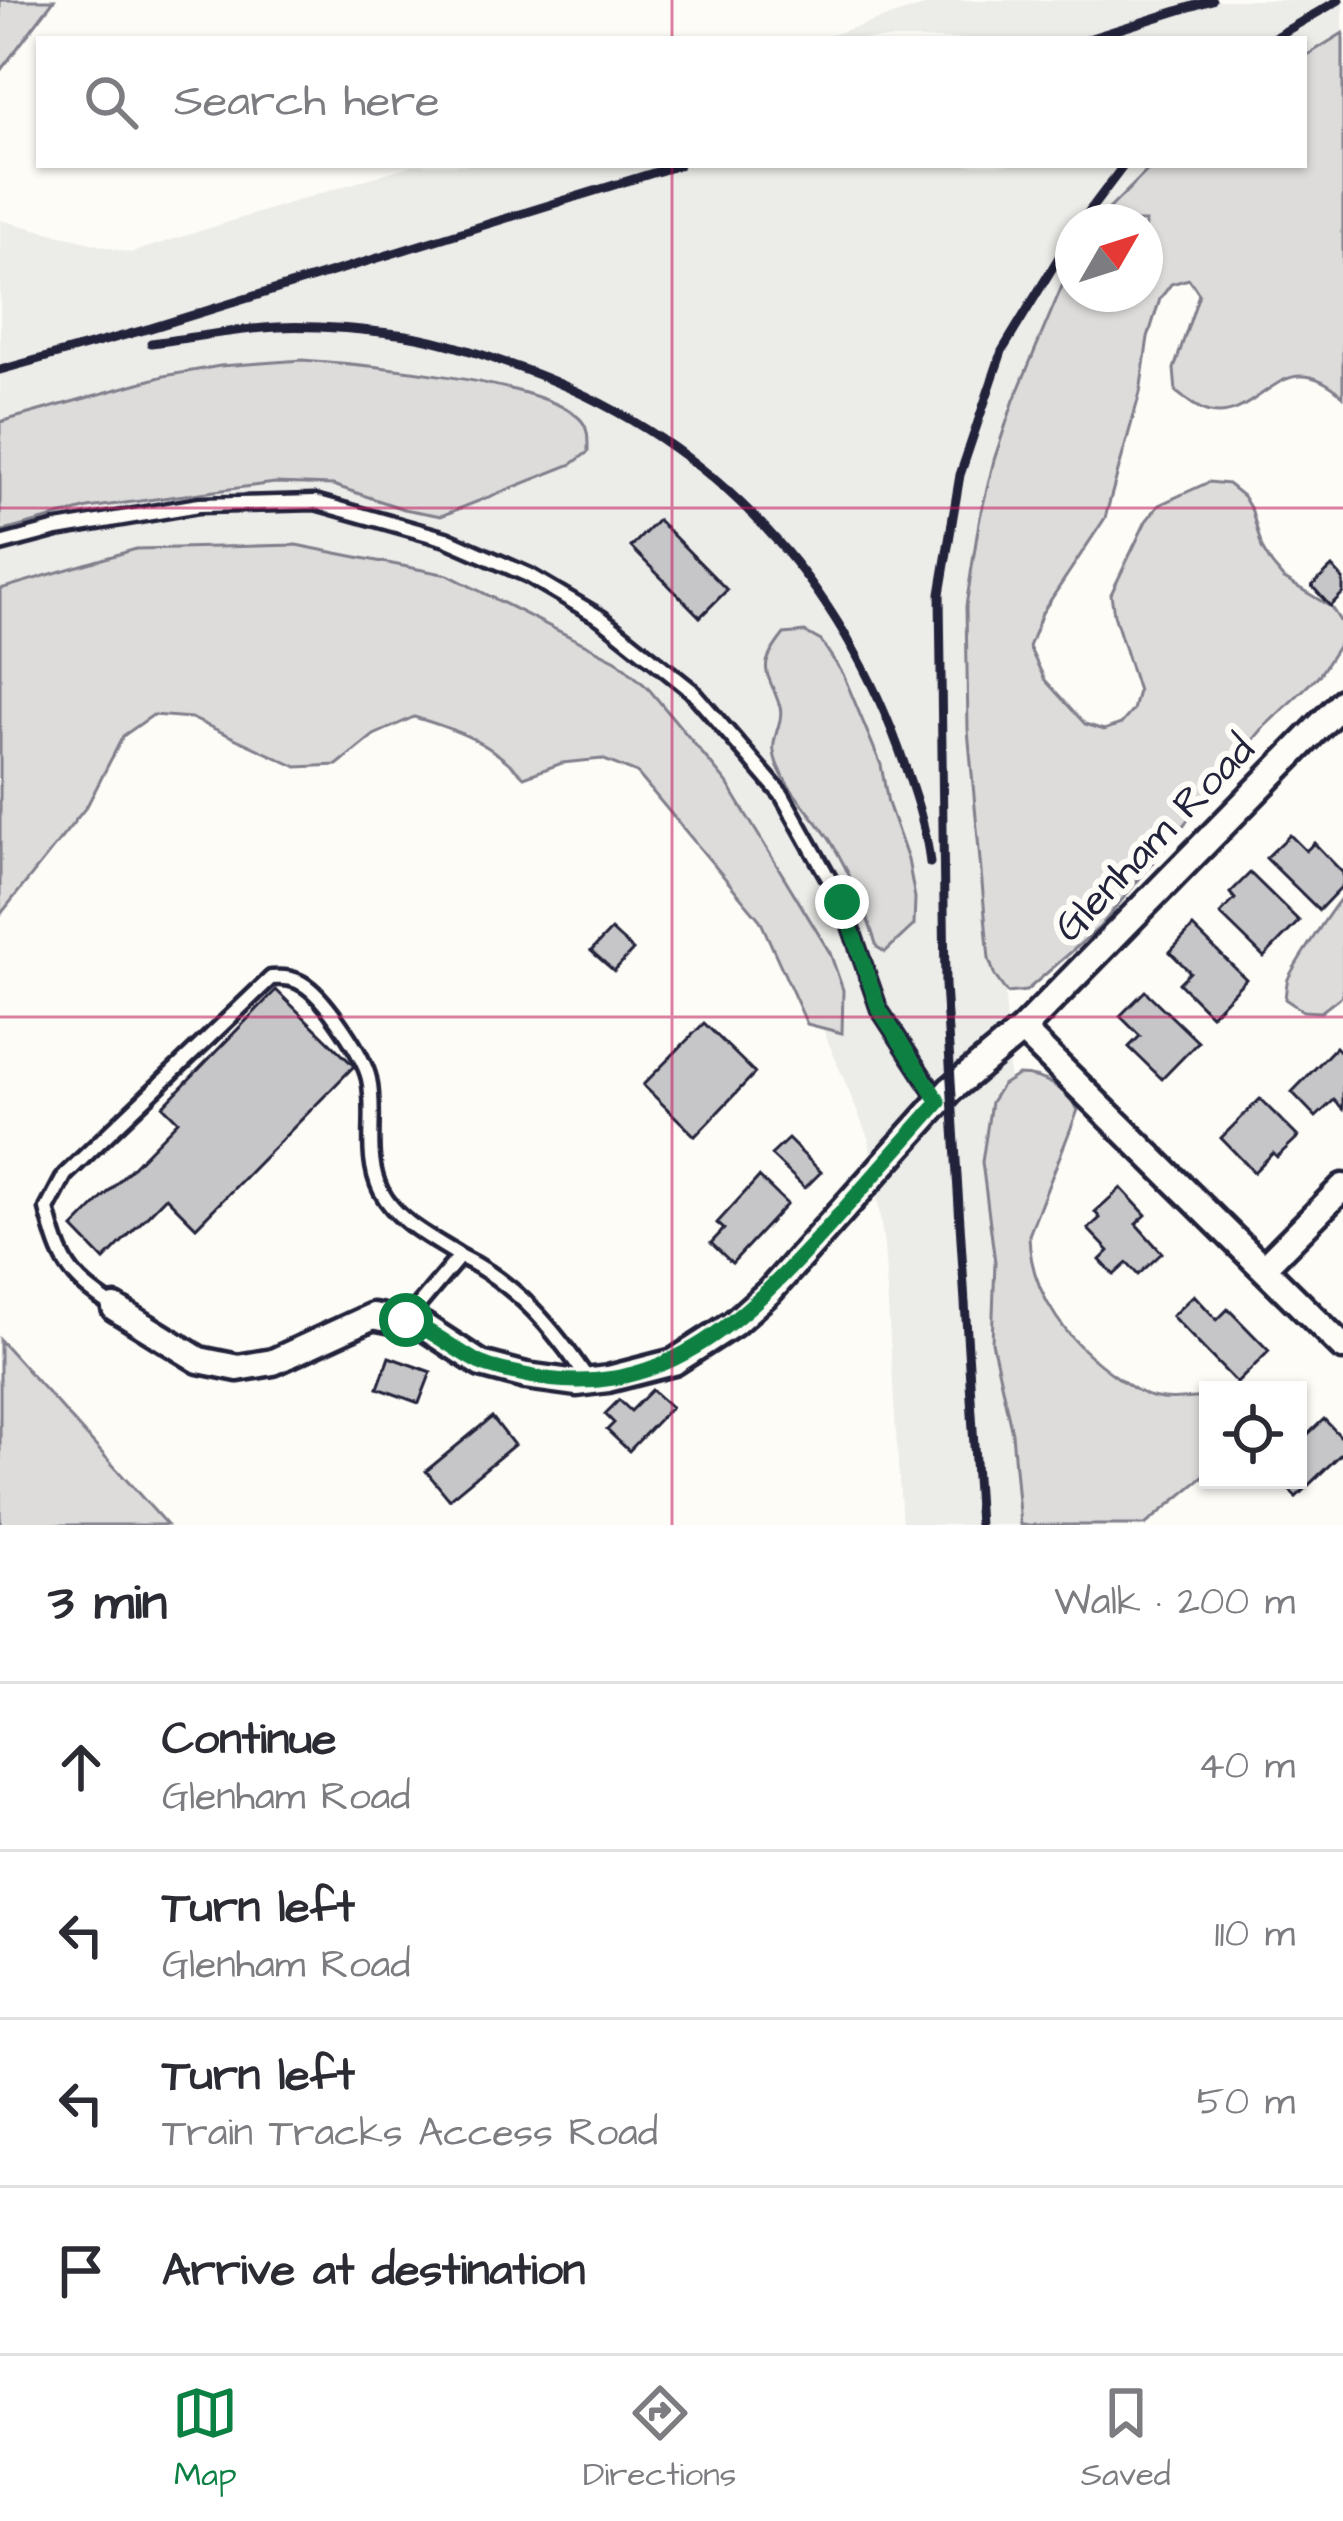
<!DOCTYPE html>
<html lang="en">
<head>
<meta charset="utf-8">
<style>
  :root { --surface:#fff; --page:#f2f2f3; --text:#2b2b33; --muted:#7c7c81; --line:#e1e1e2; --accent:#0b8043 }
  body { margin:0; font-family:"Architects Daughter",sans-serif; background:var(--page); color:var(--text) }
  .controls { position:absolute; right:36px; bottom:36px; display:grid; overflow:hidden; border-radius:0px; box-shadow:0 3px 9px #0004 }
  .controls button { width:108px; height:108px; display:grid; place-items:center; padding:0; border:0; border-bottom:3px solid var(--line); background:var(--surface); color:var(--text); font:60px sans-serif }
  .compass { position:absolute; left:1055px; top:204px; width:108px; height:108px; border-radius:50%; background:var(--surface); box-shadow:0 3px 9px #0004; rotate:51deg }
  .stop { position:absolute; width:36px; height:36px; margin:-27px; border:9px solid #0b8043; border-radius:50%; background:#fff }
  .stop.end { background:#0b8043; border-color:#fff; box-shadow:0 3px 12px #0008 }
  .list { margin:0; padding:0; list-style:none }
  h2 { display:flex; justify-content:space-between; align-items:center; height:156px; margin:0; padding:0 48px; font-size:51px }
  h2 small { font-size:39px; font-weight:400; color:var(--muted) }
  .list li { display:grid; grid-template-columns:78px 1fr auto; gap:36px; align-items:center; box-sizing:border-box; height:168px; padding:0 48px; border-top:3px solid var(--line) }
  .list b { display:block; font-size:45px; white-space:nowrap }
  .list p { margin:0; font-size:39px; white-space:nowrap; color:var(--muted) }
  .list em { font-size:39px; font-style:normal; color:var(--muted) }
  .icon { flex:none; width:66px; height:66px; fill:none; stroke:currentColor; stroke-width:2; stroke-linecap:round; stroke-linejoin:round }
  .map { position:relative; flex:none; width:1343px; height:1525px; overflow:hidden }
  .search { position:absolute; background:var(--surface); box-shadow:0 3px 9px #0004; left:36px; right:36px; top:36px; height:132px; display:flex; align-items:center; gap:30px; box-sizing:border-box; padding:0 42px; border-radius:0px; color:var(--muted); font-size:45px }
  .sheet { height:828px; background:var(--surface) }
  nav { display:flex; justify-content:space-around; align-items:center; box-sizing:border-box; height:168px; border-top:3px solid var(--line); background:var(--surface); font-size:33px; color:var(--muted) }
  nav a { display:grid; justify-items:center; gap:6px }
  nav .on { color:var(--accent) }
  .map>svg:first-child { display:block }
  .built { fill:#ecece9 }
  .green { fill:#dddcdb; stroke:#807f8b; stroke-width:3 }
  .building { fill:#c6c6c8; stroke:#22223b; stroke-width:3 }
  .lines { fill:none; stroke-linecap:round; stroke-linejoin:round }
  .lane-casing { stroke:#22223b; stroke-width:21 }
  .street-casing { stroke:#22223b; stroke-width:33 }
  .lane { stroke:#fdfcf7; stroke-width:12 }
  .street { stroke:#fdfcf7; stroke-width:24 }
  .rail { stroke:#22223b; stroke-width:9 }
  .route { stroke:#0b8043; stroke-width:15 }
  .grid { fill:none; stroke:#c2185b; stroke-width:3; stroke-opacity:0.55 }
  .labels { text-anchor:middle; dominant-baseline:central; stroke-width:12; stroke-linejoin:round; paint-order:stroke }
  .street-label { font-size:42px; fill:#22223b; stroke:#fdfcf7 }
</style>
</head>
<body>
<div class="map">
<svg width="1343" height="1525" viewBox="0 0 1343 1525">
  <rect width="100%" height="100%" fill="#fdfcf7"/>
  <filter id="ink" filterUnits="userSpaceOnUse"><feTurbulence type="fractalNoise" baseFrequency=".00833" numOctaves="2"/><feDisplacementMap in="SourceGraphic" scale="24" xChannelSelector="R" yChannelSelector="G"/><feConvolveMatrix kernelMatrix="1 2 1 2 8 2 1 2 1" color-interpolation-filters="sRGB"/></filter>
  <g filter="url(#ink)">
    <path class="built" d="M943,0H1343V34L1304,58V39H818Z
      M412,165H1172L1118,222H1073V280L1025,375L980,509L1016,1207L1038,1525H902L884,1245L869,1140L768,897L551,662L0,653V220L130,253Z"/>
    <path class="green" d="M0,0H54L0,71Z
      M1343,33V396C1281,339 1260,423 1210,412C1198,410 1186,399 1176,392L1174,369L1199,294L1189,279L1171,284L1160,299L1148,337L1140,393L1105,518L1042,613L1029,647L1045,680L1085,724L1104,730L1121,724L1133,710L1138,691L1114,615L1111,594L1146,521L1159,505L1209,482L1228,484L1243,496L1252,511L1262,548L1272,565L1283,578L1331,607L1342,624L1341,642L1320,674L1264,727L1099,928L1026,991L1007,993L995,976L989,959L968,730L966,606L979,522L994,460L1014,400L1073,260V294H1145V222H1096L1153,165H1304V57Z
      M302,360C360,364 536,380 578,417C589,426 588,439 588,452L572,464L441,516L404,509L333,485L275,483L88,508L0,532V422L164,376L220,366Z
      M296,545L448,575L616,660L648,688L727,783L830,953L843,990L842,1033L807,1024L760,920L637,773L602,759L562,763L524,777C489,742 461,731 414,717L374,735L337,765L297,767L191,718L153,715L123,736L87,806L0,915V589L136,549Z
      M805,632L821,641L843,674L881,765L888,803L908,860L915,898L914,925L885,952L877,947C866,912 852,877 833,845C818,818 778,784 774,752C771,737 784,722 780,707C768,669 755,671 784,634Z
      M1343,896V995L1321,1012L1303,1011L1285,999C1286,992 1286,985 1288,979C1293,967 1335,904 1343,896Z
      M1018,1075C1044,1075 1064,1088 1078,1110L1029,1235C1030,1296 1071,1346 1120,1379C1130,1386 1140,1394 1152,1397C1170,1402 1190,1398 1208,1397V1473L1145,1525H1020L1012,1433L992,1342L995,1262L982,1162L991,1102L1002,1085Z
      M0,1340L167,1525H0Z"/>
    <path class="building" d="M658,520L727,590L700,617L631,547Z
      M1332,567L1343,579V593L1330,606L1312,586Z
      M1290,835L1306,851L1314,843L1343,873V885L1319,910L1266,858Z
      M1250,873L1299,921L1264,957L1220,914L1235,899L1230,893Z
      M1193,927L1246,979L1211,1015L1179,983L1190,972L1170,952Z
      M611,930L633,950L614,971L591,951Z
      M276,990L354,1066L196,1227L166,1197L104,1260L73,1228L178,1121L163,1106Z
      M1145,991L1198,1042L1162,1079L1129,1047L1140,1036L1120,1016Z
      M704,1023L755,1073L695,1136L643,1085Z
      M1336,1047L1343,1054V1109L1334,1100L1316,1117L1292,1092Z
      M1260,1099L1298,1137L1277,1157L1273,1153L1254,1172L1221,1138Z
      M788,1139L821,1172L805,1188L771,1155Z
      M759,1177L787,1204L732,1263L711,1243L724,1229L717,1223Z
      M1121,1188L1146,1215L1136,1224L1162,1253L1138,1275L1127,1263L1114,1275L1100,1260L1109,1251L1088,1229L1100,1218L1095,1212Z
      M1194,1295L1217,1320L1228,1309L1269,1351L1237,1383L1172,1316Z
      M389,1357L431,1372L419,1403L378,1388Z
      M652,1390L671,1407L629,1451L607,1430L614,1423L605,1414L619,1400L631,1411Z
      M492,1417L514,1445L449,1499L426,1471Z
      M1324,1419L1343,1439V1452L1296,1497L1280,1480H1298V1430L1305,1437Z"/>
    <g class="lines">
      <g class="lane-casing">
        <path id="lane" d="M0,544L57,529L199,505L315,502L446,539L528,575L601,618L691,690L782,795L842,902L879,1009L939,1101
          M114,1307C68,1277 61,1263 47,1209L65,1175L271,978C284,977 295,978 306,986C326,1000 364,1056 369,1079C377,1115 363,1155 381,1191C397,1222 432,1238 460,1256
          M406,1320L460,1256C517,1284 554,1329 589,1381"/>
      </g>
      <g class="street-casing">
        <path id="street" d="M1022,1030L1343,1347
          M1263,1268L1343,1187
          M115,1308L199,1360L238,1368L273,1362L373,1316L423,1326L481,1364L526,1376L577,1383L608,1379L674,1362L733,1324L770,1291L950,1090L1022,1030L1343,702"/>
      </g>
      <use href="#lane" class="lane"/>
      <use href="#street" class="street"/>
      <path class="rail" d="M1088,39L1212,0
        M1272,39L1339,0
        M1081,222L1124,165
        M151,343C193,338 236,329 278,327C319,325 366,330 406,335C444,341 484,355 520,368C703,434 832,567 899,749C912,786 926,824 930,863
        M0,370L151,328L679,165
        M979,1525L945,985L940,594L960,475L1002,351L1073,234"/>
    </g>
  </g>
  <g class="lines" filter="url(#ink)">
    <path class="route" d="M406,1320C432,1330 452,1348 476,1361C489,1368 506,1371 520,1374C659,1407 745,1319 830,1225C866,1184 903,1143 939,1102L879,1009L842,902"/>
  </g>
  <path class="grid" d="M672,0V39M672,165V1525M0,508H1343M0,1017H1343"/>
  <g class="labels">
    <g class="street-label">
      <text transform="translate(1155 839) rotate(-46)">Glenham Road</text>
    </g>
  </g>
</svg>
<div class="controls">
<button><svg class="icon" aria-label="locate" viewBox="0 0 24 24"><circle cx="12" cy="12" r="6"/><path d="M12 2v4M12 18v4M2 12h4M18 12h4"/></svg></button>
</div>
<svg class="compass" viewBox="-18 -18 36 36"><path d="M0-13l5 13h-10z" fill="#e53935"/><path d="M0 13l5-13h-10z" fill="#7c7c81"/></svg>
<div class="stop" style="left:406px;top:1320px"></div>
<div class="stop end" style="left:842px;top:902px"></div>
<div class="search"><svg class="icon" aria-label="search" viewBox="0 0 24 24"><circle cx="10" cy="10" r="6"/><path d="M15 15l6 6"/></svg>Search here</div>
</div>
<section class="sheet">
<h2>3 min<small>Walk · 200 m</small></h2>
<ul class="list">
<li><svg class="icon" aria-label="ahead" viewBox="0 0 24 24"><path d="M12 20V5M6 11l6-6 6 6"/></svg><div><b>Continue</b><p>Glenham Road</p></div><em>40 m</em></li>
<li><svg class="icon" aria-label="left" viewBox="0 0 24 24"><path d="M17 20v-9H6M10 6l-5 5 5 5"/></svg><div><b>Turn left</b><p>Glenham Road</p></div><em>110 m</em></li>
<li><svg class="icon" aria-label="left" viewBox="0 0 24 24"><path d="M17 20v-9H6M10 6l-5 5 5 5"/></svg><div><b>Turn left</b><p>Train Tracks Access Road</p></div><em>50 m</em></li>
<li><svg class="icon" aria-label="arrive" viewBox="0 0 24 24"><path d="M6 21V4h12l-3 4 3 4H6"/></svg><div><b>Arrive at destination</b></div></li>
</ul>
</section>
<nav>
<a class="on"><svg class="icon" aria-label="map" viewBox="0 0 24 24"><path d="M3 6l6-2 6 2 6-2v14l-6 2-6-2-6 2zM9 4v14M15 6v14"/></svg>Map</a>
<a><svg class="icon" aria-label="directions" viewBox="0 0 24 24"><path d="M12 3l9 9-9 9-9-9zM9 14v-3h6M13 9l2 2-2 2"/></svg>Directions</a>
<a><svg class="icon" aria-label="saved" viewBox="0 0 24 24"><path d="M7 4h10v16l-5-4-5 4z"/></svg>Saved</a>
</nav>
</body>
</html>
